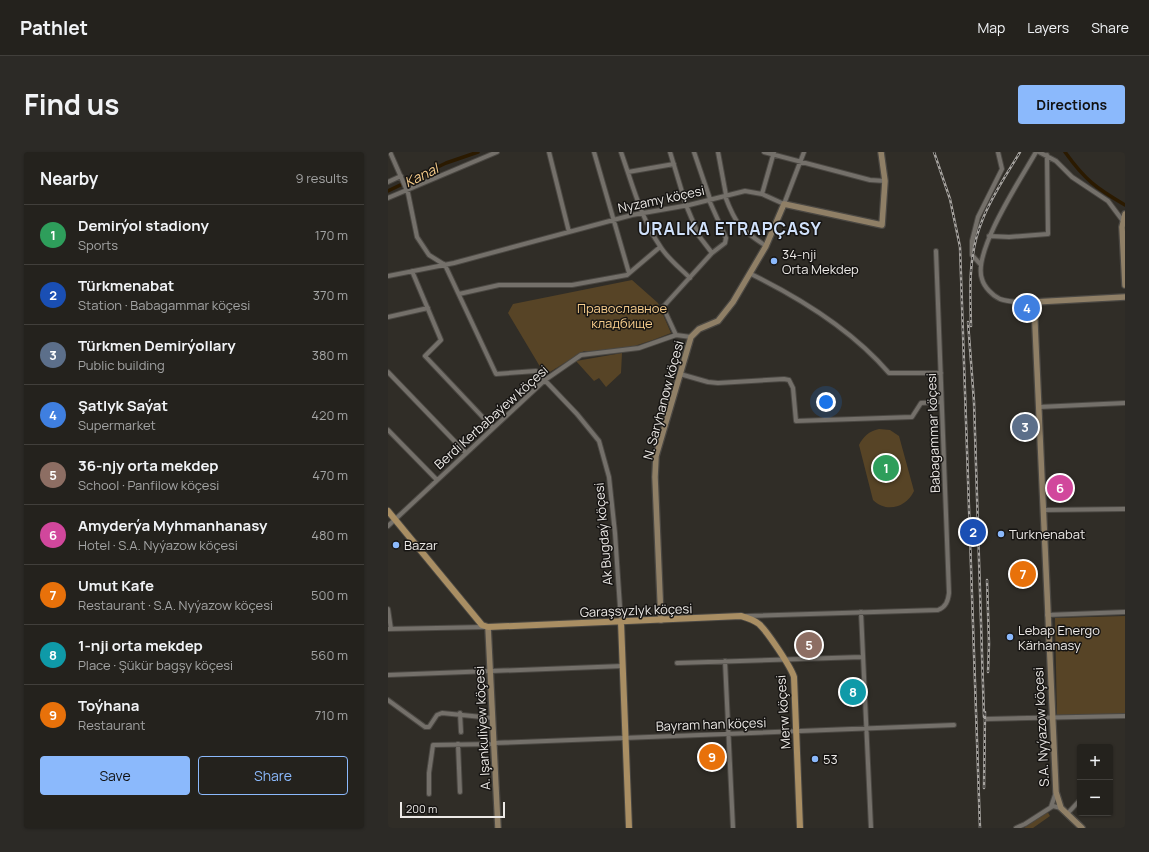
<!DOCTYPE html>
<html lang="en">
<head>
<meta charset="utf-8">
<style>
  :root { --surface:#24221d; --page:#2c2a26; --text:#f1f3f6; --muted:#a3a4a4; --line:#413f3b; --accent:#8bb9fc }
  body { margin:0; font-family:Manrope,sans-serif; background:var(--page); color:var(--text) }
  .controls { position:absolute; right:12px; bottom:12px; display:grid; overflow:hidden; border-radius:4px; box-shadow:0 1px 3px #0004 }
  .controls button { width:36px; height:36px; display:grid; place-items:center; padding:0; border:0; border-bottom:1px solid var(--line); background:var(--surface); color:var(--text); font:20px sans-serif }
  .scale { position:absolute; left:12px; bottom:10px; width:105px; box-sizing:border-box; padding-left:4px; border:2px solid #ece9e6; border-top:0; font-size:11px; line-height:14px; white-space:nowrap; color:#ece9e6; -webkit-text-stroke:3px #171513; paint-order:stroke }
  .you { position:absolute; left:438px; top:250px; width:14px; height:14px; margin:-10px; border:3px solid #fff; border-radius:50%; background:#1a73e8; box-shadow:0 0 0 6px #1a73e833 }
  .badge { display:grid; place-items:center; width:26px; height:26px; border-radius:50%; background:var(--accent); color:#fff; font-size:13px; font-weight:700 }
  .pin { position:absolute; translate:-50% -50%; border:2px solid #fff; box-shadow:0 1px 4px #0006 }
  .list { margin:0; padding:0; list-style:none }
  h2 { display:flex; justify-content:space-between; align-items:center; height:52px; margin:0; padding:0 16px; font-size:17px }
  h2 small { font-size:13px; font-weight:400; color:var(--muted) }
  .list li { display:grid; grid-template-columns:26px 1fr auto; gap:12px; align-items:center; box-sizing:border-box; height:60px; padding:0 16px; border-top:1px solid var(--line) }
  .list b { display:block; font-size:15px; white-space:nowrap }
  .list p { margin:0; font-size:13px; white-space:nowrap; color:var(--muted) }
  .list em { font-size:13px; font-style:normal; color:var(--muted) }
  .actions { display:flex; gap:8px; padding:12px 16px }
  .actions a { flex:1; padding:9px 0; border:1px solid var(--accent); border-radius:4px; text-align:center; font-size:14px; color:var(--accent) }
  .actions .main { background:var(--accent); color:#111 }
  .map { position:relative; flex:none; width:737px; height:676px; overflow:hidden; border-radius:4px }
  header { display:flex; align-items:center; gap:24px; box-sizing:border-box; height:56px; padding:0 20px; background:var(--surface); border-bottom:1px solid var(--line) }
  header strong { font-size:19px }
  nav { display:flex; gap:22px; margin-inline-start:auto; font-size:14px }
  .intro { display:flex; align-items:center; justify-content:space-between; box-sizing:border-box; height:96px; padding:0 24px }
  h1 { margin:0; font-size:28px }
  .button { padding:10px 18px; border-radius:4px; background:var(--accent); color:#111; font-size:14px; font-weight:700 }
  main { display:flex; gap:24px; padding:0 24px }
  aside { flex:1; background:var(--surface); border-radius:4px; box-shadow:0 1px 3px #0004 }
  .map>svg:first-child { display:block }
  .green { fill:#574426 }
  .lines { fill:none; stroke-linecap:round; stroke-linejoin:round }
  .canal { stroke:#2b1a00; stroke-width:3.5 }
  .street-casing { stroke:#4b4843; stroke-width:6 }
  .secondary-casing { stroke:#4b4843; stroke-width:8 }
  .primary-casing { stroke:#4b4843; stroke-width:8 }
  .street { stroke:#74706a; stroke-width:4 }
  .secondary { stroke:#8f7f66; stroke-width:5.5 }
  .primary { stroke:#a98e63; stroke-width:6 }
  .rail-casing { stroke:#a6a39f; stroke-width:2.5 }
  .rail { stroke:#171513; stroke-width:1; stroke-dasharray:3; stroke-linecap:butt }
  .poi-dot { fill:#8bb9fc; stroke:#171513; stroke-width:1.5 }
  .labels { text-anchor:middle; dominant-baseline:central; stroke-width:3; stroke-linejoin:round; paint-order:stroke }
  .street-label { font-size:13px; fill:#ece9e6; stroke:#171513 }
  .poi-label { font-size:13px; fill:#ece9e6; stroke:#171513; text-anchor:start }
  .park-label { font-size:13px; fill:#f7cd8c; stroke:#171513 }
  .water-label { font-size:14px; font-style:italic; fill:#f5cb8a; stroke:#171513 }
  .district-label { font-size:17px; font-weight:bold; letter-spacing:1px; fill:#d0e1fb; stroke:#171513 }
</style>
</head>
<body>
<header>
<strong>Pathlet</strong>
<nav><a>Map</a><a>Layers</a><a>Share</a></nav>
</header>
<div class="intro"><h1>Find us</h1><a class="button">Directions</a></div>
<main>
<aside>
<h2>Nearby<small>9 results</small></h2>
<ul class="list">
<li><span class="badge" style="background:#2e9e5b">1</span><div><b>Demirýol stadiony</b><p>Sports</p></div><em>170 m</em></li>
<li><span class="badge" style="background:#1a4fb4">2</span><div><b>Türkmenabat</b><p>Station · Babagammar köçesi</p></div><em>370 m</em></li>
<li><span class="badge" style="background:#5c6f8a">3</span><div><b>Türkmen Demirýollary</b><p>Public building</p></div><em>380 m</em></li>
<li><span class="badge" style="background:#3f7fe0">4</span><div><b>Şatlyk Saýat</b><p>Supermarket</p></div><em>420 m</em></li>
<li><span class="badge" style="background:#8d6e63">5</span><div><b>36-njy orta mekdep</b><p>School · Panfilow köçesi</p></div><em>470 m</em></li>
<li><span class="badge" style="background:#d1479c">6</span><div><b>Amyderýa Myhmanhanasy</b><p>Hotel · S.A. Nyýazow köçesi</p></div><em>480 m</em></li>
<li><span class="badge" style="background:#e8710a">7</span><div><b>Umut Kafe</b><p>Restaurant · S.A. Nyýazow köçesi</p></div><em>500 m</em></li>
<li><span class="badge" style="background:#0f9aa8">8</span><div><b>1-nji orta mekdep</b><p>Place · Şükür bagşy köçesi</p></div><em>560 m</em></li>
<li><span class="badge" style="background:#e8710a">9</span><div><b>Toýhana</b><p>Restaurant</p></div><em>710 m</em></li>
</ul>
<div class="actions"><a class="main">Save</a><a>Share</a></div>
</aside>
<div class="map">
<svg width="737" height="676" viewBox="0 0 737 676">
  <rect width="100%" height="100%" fill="#302d27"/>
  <path class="green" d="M244,128L270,151L283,181C255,192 226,203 196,199L157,223L120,161L125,152Z
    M234,201L233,221L218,235L211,226L206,229L188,209Z
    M491,277L502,278L511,284L526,339C518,356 498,361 485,348L471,293C475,285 481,279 491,277Z
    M737,464V562L669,564L667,466Z
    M659,659L662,664L645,676H637L636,674Z"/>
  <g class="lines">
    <path class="canal" d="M677,0C697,28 708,36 737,53
      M0,39L58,11L90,0"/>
    <g class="street-casing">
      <path id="street" d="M2,0L20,41L29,85L41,103L57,113L108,222L148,219L189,262L211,289L221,325L227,381L233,470
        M161,0L181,80
        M206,0L241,121
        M233,0C244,31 253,67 272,94C279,106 292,116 302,126
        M282,0L298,53L311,84L324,101L275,155L288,183
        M306,0L322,47
        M330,0L338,43
        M376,0L482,28L497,29
        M651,0L668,9L684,25L720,49L735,69
        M240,20L286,12
        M0,30L13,24
        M374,42L386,0
        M337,44C348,73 352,77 378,94
        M0,46L109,0
        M321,48L338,86L337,91L324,101
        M601,84L621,85L660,82L659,3
        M593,113L584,103V89L590,65L614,17L610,0
        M24,119L53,188L37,204L105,276
        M363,122C412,146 465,179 501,221H553
        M0,124L66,111L244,63L301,53L357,39L374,42L396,52L416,0
        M71,142L111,133H184L239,123L272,95
        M646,150C635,150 623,151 612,147C605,144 596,135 594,127C584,100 634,25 648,0
        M0,165L40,156
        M0,220L77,300
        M292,222L320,230L330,231L396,227L401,228L405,236L408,269L524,265L533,251L553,250
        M651,255L737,251
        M0,278L49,328
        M656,358L737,357
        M0,374L157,228L193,203L251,196L288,183L303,185
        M0,457L3,477
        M473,460L483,676
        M659,463L737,460
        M358,464L550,458C558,455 560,449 561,441L548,99
        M0,477L97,475
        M337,509L345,676
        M289,511L474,505
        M0,523L235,514
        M0,548L37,575H41L49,563L54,561L104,566
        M72,561L73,580
        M599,567L737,564
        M106,591L566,573
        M70,592L72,640
        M41,642V621L45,593L106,592
        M663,655L668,640
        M679,662L692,648
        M628,676L637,672L665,654L673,656"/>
    </g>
    <g class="secondary-casing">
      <path id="secondary" d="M737,62L734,75L737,133
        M273,468L267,325L268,304L303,185L311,177L330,169L345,150L378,94L396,52L494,73L497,29L493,0
        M100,475L110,676
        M694,676L673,656L668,640L646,150L737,145"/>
    </g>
    <g class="primary-casing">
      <path id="primary" d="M0,359L94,473L100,475L353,464C360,466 366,468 371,472C379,479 403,515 406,525L412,676
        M233,470L241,676"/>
    </g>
    <use href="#street" class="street"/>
    <use href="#secondary" class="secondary"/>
    <use href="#primary" class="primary"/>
    <g class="rail-casing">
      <path id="rail" d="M546,0L562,47L572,95L592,676
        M580,170L586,250L596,565
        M583,174C582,139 580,103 594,69C603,45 619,22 632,0
        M599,428L601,492L600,520
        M596,636L597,560"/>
    </g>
    <use href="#rail" class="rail"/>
  </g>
  <g class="poi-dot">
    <circle cx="386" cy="109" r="4"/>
    <circle cx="613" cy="382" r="4"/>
    <circle cx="8" cy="393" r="4"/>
    <circle cx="622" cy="485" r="4"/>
    <circle cx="427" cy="607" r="4"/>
  </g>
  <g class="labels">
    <g class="street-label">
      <text transform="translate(273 47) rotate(-12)">Nyzamy köçesi</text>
      <text transform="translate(275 248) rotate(-75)">N. Saryhanow köçesi</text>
      <text transform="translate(103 265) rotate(-42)">Berdi Kerbabaýew köçesi</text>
      <text transform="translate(545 281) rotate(-92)">Babagammar köçesi</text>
      <text transform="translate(215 382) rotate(-95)">Ak Bugdaý köçesi</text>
      <text transform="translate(248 458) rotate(-2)">Garaşsyzlyk köçesi</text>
      <text transform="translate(395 560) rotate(-94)">Merw köçesi</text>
      <text transform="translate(323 572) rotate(-2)">Bayram han köçesi</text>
      <text transform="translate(653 575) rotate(-93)">S.A. Nyýazow köçesi</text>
      <text transform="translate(94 576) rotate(-93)">A. Işankuliýew köçesi</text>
    </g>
    <g class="poi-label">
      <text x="394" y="102">34-nji<tspan x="394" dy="15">Orta Mekdep</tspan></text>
      <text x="621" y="382">Turknenabat</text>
      <text x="16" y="393">Bazar</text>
      <text x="630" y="478">Lebap Energo<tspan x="630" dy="15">Kärhanasy</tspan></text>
      <text x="435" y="607">53</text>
    </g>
    <g class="park-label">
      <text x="234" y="156">Православное<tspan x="234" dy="15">кладбище</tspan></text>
    </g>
    <g class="water-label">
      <text transform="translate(33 23) rotate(-26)">Kanal</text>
    </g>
    <g class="district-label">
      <text x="342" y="76">URALKA ETRAPÇASY</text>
    </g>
  </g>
</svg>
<div class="controls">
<button>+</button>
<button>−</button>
</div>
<div class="scale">200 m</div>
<div class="you"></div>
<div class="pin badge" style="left:498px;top:316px;background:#2e9e5b">1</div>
<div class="pin badge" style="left:585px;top:380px;background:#1a4fb4">2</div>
<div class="pin badge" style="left:637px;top:275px;background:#5c6f8a">3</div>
<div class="pin badge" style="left:639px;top:156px;background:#3f7fe0">4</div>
<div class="pin badge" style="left:421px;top:493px;background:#8d6e63">5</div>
<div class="pin badge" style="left:672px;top:336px;background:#d1479c">6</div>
<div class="pin badge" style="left:635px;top:422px;background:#e8710a">7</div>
<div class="pin badge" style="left:465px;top:540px;background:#0f9aa8">8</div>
<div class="pin badge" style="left:324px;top:605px;background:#e8710a">9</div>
</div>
</main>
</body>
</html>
